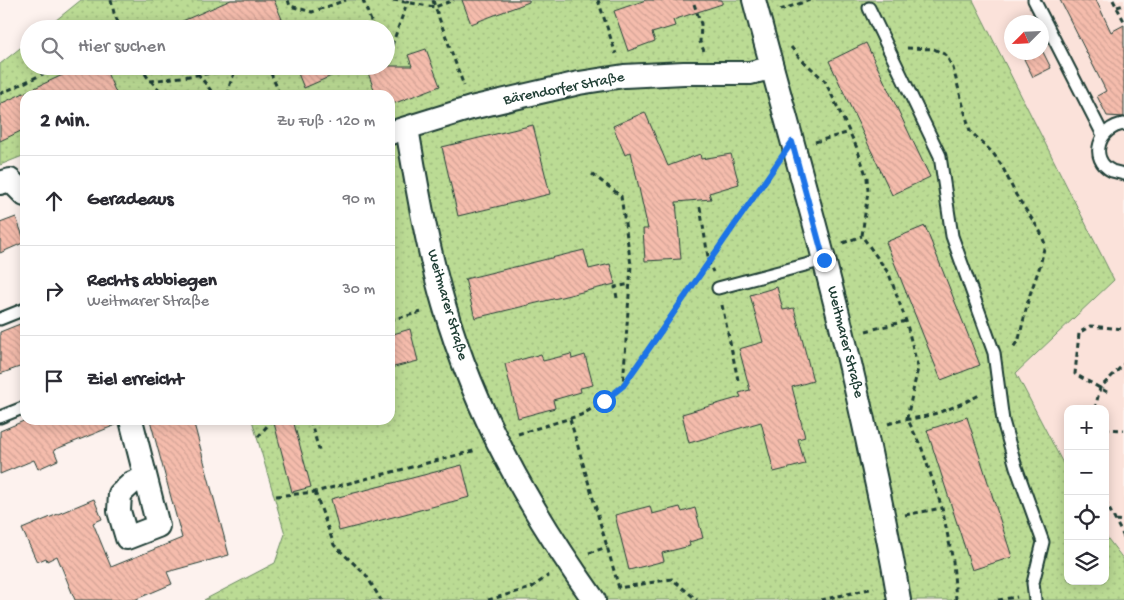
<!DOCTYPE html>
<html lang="de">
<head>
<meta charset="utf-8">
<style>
  :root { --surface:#fff; --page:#f7f7f7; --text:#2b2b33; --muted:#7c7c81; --line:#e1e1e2 }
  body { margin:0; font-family:"Gochi Hand",sans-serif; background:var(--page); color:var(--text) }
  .controls { position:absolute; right:15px; bottom:15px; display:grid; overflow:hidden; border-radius:10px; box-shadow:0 2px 12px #0003 }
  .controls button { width:45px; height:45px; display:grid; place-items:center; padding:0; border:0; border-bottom:1px solid var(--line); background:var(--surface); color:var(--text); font:25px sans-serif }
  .compass { position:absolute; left:1004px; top:15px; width:45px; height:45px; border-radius:50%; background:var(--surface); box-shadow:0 2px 12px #0003; rotate:246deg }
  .stop { position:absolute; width:15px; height:15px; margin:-11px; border:4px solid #1a73e8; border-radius:50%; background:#fff }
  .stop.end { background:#1a73e8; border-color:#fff; box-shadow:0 1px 5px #0008 }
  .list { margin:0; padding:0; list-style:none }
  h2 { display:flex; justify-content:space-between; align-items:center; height:65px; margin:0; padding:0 20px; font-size:21px }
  h2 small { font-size:16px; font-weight:400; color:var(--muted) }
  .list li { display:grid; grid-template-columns:32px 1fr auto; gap:15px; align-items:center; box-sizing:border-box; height:90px; padding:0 20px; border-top:1px solid var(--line) }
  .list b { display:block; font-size:19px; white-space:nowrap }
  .list p { margin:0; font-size:16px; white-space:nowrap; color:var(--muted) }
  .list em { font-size:16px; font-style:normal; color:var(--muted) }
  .icon { flex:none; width:28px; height:28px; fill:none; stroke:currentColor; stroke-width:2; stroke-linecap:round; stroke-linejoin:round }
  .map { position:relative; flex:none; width:1124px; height:600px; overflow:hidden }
  .search { position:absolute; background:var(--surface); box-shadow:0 2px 12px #0003; left:20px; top:20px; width:375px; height:55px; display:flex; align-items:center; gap:12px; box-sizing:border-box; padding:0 18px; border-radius:28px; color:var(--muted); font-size:19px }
  .panel { position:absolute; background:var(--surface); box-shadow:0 2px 12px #0003; left:20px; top:90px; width:375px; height:335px; border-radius:15px }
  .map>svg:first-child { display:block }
  .built { fill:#fbe2da; fill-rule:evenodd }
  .green { fill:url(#green-dots); stroke:#6d8c64 }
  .building { fill:url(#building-back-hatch); stroke:#1f3d34 }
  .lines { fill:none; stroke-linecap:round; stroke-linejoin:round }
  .lane-casing { stroke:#1f3d34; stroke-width:15 }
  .street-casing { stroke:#1f3d34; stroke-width:26 }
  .path { stroke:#1f3d34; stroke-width:3; stroke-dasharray:5 4; stroke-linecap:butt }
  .lane { stroke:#fff; stroke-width:11 }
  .street { stroke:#fff; stroke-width:22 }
  .route { stroke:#1a73e8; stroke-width:6 }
  .labels { text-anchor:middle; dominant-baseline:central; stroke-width:4; stroke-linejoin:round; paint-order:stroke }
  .street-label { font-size:15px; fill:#1f3d34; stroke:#fff }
</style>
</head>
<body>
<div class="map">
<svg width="1124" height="600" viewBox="0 0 1124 600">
  <defs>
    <pattern id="green-dots" width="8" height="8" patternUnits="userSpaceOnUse" patternTransform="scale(1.25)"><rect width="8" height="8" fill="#bbdb94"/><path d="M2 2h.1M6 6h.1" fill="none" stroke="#a0bd80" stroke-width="1.8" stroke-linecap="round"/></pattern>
    <pattern id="building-back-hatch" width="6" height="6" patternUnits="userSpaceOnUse" patternTransform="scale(1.25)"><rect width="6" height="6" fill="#f5bcac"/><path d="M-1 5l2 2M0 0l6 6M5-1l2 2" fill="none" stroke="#d2a295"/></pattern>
  </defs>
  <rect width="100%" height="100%" fill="#fdf2ee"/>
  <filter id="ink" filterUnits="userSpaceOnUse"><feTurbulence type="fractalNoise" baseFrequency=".02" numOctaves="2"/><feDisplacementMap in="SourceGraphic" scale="10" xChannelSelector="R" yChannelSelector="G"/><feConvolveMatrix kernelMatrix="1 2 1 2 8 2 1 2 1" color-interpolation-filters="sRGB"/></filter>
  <g filter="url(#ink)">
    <path class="built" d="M973,0H1124V560L1105,535V409H1068V473L1016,373L1114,280ZM1012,22H1042V52H1012Z"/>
    <path class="green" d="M81,0H973L1114,280L1016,373L1068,473V581H1105V535L1124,560V600H204L275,563L285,534L252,420H390V95H25V155L0,165V64L29,41V66H386V29H45Z"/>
    <path class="building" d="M231,0H274L286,29H164Z
      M462,0H529V2L471,24Z
      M646,0H722V4L673,20L675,26L652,33L655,41L628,51L614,11Z
      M1060,0H1096L1111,32L1124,25V117L1107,116L1097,96L1106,91Z
      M866,43L930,177L892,195L829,61Z
      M426,49L440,86L390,105V95H376L367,70L378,66H412L408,55Z
      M1042,50L1051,68L1033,77L1024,59L1037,52H1042Z
      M82,66H104L117,95H25V129L0,141V104Z
      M295,66H354L304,88Z
      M645,112L668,166L700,154L701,159L731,154L739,184L709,193L711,199L676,202L681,259L645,261L643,229H648L631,152L625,155L613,126Z
      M533,125L550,194L458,216L442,147Z
      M16,217L25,242L0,253V223Z
      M925,226L980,365L941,380L886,242Z
      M584,250L589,269L610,264L615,284L475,318L465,279Z
      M777,287L783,310L794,308L813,381L792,387L805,437L798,439L805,464L774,472L761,422L689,443L682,414L741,397L739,393L750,390L739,349L763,342L750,295Z
      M25,322V365L0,374V332Z
      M410,329L418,361L390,368V335Z
      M541,354L543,361L571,354L572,359L585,355L593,385L580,388L581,392L553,400L555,408L518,418L505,364Z
      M967,417L1012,557L972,570L927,430Z
      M26,420H118V424L54,450L58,460L38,469L34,460L0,474V431Z
      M150,420H193L229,555L167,572L172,584L134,600H75L57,556L47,561L46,558L37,562L22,529L94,499L102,519L93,523L111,567L182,538Z
      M284,420H293L311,487L292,492L274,423Z
      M462,465L470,497L339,531L331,499Z
      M650,506L652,514L680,507L682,512L695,508L703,538L689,542L690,546L662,553L664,561L629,570L615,515Z"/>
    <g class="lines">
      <g class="lane-casing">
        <path id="lane" d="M1034,0L1103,135
          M869,8L940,156L952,236L994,353L1003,421L1016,467L1043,542L1033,583L1035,600
          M1124,124C1099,127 1088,159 1112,171C1116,172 1120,173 1124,174
          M718,288L824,260
          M0,319L25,309
          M0,417L25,407"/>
      </g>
      <g class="street-casing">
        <path id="street" d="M754,0C795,154 840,307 872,462C882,508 892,554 899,600
          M407,128C417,187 427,247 444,305C475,413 530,510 594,600
          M390,133L471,108L579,83L624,76L684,73H750L771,68
          M0,183L10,180L25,195
          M131,420L158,526L127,538L119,511L120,494L132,483L145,478"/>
      </g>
      <path class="path" d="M111,0L114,13L121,29
        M288,0L290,6L312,12L346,0
        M363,0L374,29
        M393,0L435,7L464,86
        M433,0L435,7L454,0
        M598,0L616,54
        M1113,0L1124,21
        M694,4L701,24L700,42L704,51
        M1117,7L1124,5
        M780,10L810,0
        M386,44L391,48L408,0
        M791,47L799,57L825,81L857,148L867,178L868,191L862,236L889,274L906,321L918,368L907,418L922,449L942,508L953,561L956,600
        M907,48L934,49L946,55L953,68L970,131L993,153L1002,166L1016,195L1040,231L1045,244L1040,266L1029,297L1019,339L1012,349
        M140,66L150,81L268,66L280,95
        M192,66L212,92L217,95
        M151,81L164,95
        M0,94L60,66
        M228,95L230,84L237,66
        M815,142L850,132
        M592,174L621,196L631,265L623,386
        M700,207L709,263L713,272
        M843,243L862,236
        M617,298L615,287L630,284
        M722,305L738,380
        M390,320L422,312
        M866,331L906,321
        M1107,392L1075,374L1079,333L1090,326L1124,329
        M1095,409L1100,388L1124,364
        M570,419L619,588L672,579L697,600
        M310,420L320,453
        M888,424C900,420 911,419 922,417C943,412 963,404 981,394
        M1105,429L1124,430
        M518,434L581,415L605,401L623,386L775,167
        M258,437L272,420
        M315,492L334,545L366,575L381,600
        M276,496L315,492L477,450
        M1105,501L1124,537
        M905,515L942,508
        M1115,520L1124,521
        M589,553L607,547
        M488,600L531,588L549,575
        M821,600L874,588
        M998,600L1017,597"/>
      <use href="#lane" class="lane"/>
      <use href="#street" class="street"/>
    </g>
  </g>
  <g class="lines" filter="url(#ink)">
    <path class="route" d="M604,401L623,386L792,142L824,260"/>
  </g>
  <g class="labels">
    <g class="street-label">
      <text transform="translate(564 89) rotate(-11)">Bärendorfer Straße</text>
      <text transform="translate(447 305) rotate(74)">Weitmarer Straße</text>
      <text transform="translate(845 342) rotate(76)">Weitmarer Straße</text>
    </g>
  </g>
</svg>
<div class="controls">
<button>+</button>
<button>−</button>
<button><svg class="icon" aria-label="locate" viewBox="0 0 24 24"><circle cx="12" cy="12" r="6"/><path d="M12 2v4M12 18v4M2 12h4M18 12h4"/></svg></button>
<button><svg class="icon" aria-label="layers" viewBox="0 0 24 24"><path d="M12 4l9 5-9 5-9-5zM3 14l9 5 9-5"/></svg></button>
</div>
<svg class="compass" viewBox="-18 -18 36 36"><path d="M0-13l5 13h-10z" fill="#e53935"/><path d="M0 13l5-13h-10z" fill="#7c7c81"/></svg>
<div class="stop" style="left:604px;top:401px"></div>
<div class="stop end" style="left:824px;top:260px"></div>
<div class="search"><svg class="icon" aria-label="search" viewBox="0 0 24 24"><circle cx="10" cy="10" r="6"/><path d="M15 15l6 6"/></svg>Hier suchen</div>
<section class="panel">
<h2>2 Min.<small>Zu Fuß · 120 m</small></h2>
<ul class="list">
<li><svg class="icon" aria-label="ahead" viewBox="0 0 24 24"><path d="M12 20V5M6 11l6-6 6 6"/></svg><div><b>Geradeaus</b></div><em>90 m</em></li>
<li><svg class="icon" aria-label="right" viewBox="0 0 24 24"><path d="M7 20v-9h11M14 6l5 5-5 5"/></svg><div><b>Rechts abbiegen</b><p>Weitmarer Straße</p></div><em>30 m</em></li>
<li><svg class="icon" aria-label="arrive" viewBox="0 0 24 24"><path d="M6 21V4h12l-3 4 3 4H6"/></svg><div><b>Ziel erreicht</b></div></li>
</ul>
</section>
</div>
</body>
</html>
